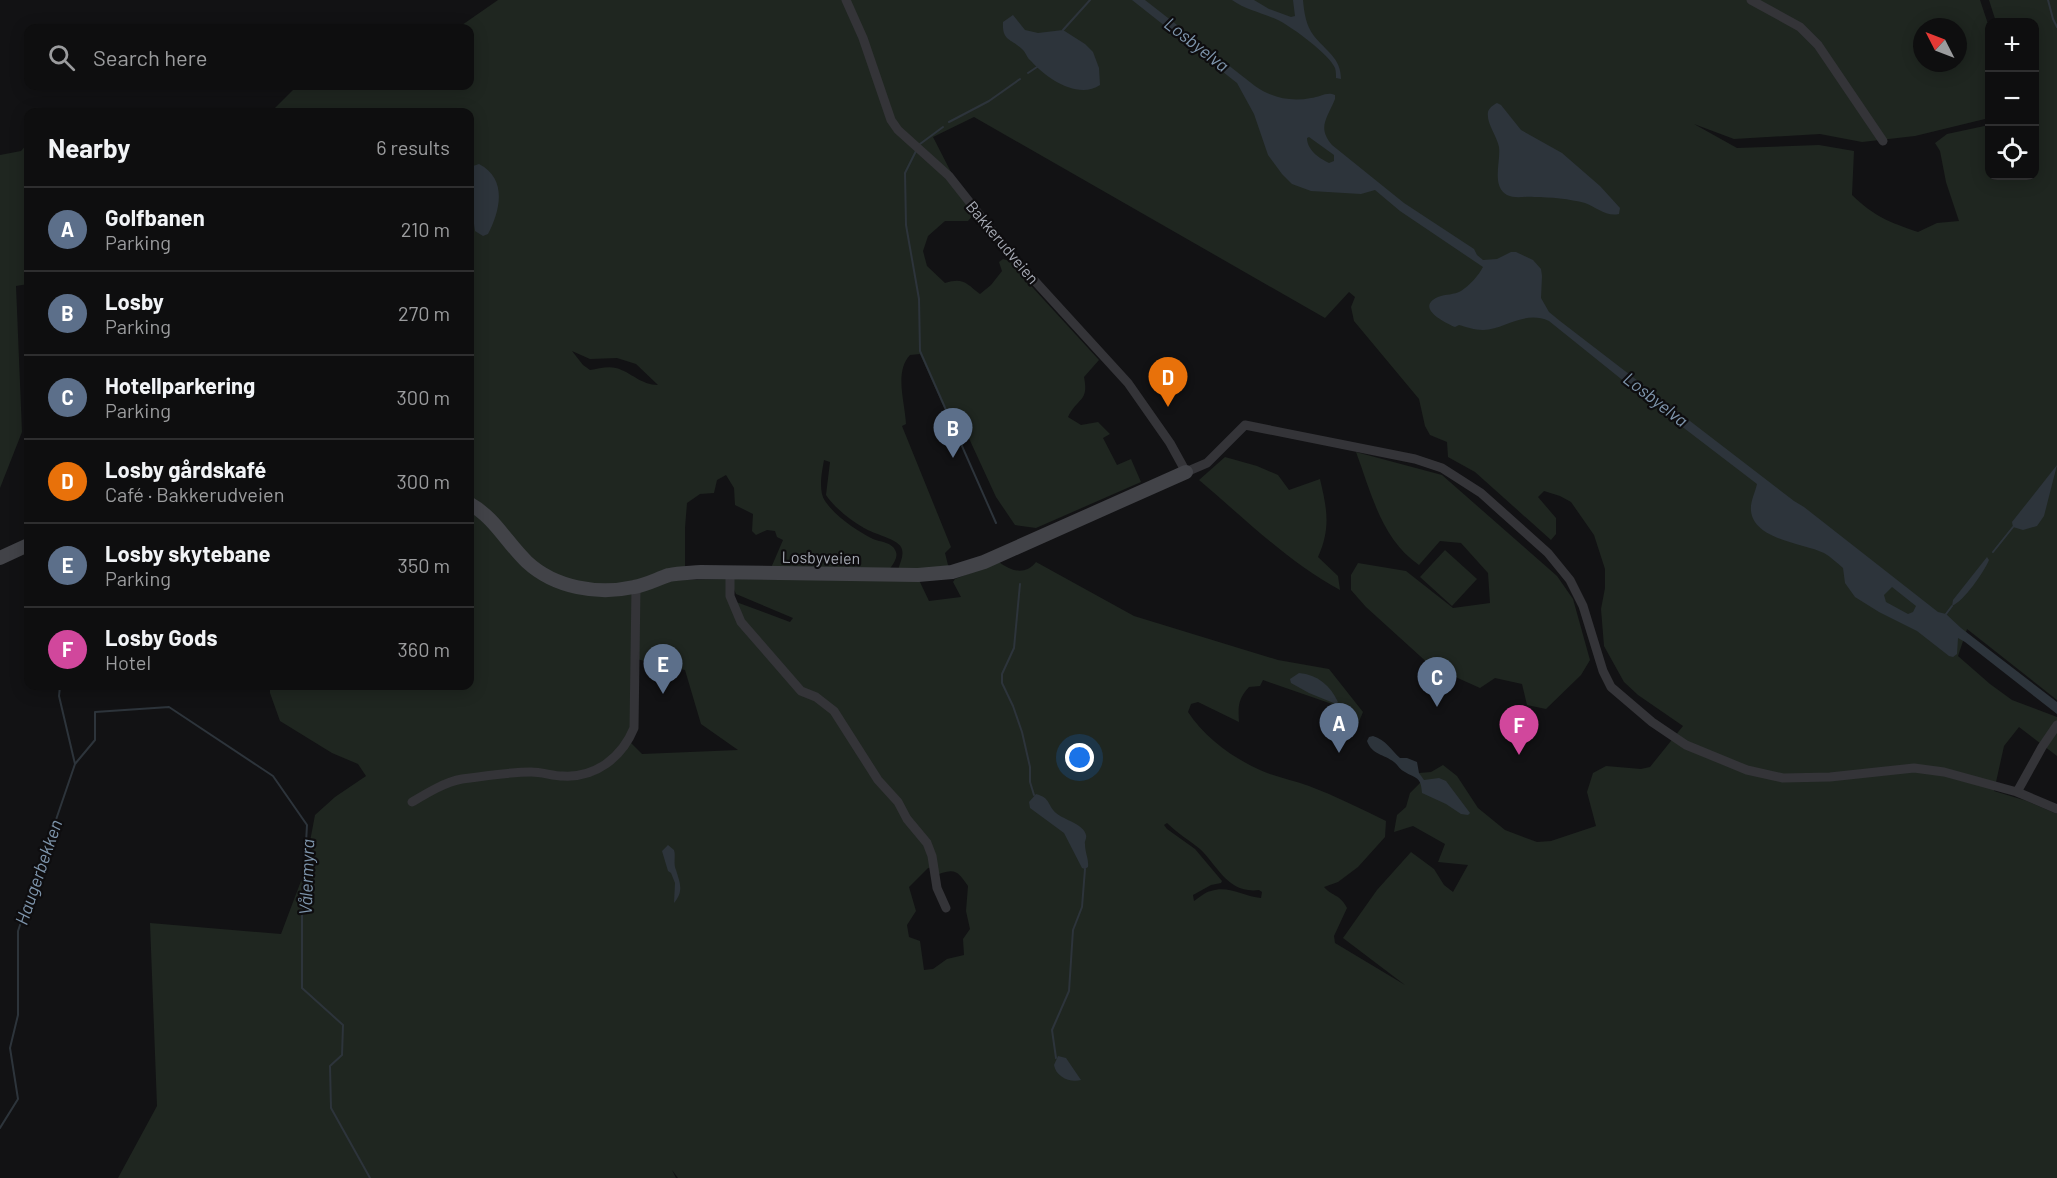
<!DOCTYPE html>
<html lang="en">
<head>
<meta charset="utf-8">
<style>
  :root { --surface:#0e0e0f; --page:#1c1c1d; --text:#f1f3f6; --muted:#9b9c9e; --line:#2e2e2f; --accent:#e2b23c }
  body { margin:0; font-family:Barlow,sans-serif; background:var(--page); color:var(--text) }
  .controls { position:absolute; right:18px; top:18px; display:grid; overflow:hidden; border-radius:12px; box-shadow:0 3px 15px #0003 }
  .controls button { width:54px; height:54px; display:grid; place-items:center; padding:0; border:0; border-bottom:2px solid var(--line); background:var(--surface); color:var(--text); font:30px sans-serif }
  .compass { position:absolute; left:1913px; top:18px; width:54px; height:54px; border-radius:50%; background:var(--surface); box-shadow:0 3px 15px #0003; rotate:312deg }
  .you { position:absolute; left:1080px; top:758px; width:21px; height:21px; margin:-15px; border:4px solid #fff; border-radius:50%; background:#1a73e8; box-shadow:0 0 0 9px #1a73e833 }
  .badge { display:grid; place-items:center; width:39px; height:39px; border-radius:50%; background:var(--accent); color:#fff; font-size:20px; font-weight:700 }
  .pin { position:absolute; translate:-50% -50px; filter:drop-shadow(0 2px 3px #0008) }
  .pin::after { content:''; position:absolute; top:32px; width:21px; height:18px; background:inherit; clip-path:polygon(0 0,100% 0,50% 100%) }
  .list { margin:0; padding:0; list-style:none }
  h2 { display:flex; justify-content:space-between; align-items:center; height:78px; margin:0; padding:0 24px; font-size:26px }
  h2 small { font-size:20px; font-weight:400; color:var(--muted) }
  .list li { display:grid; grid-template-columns:39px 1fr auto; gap:18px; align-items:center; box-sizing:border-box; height:84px; padding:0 24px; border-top:2px solid var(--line) }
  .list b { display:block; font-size:22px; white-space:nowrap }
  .list p { margin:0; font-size:20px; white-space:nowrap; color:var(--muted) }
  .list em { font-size:20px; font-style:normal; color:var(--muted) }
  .icon { flex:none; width:33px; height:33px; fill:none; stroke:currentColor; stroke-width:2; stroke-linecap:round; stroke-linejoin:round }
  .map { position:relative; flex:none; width:2057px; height:1178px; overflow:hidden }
  .search { position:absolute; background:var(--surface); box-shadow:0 3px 15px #0003; left:24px; top:24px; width:450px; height:66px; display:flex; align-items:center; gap:15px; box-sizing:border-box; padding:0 21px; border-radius:12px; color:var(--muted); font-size:22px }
  .panel { position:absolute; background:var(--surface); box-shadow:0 3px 15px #0003; left:24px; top:108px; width:450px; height:582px; border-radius:12px }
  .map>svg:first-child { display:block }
  .green { fill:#1f2620; fill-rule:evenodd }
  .water { fill:#2d343b; fill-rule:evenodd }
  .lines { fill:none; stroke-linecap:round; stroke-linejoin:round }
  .stream { stroke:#2d343b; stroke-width:2 }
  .minor { stroke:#343438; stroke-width:9 }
  .secondary { stroke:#424348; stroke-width:14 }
  .labels { text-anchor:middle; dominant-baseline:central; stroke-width:4.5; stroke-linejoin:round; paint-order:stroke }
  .street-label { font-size:16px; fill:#a5a9b3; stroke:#0e0d0f }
  .water-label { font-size:18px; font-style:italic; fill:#7e95ac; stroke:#0e0d0f }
</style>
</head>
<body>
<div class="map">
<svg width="2057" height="1178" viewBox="0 0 2057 1178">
  <rect width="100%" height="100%" fill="#121214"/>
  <path class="green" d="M498,0H1980L1989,27V118L1915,136L1862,142L1820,134L1734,139L1694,124L1737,148L1819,145L1854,151L1852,195C1875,217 1889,222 1918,232L1937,223L1959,221L1946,182L1940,151L1935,143L1947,134L1989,125L1990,176H2034V22H1996L1989,0H2057V700L1967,629L1958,656L1990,684L2012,700L2057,717V756L2019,727L2004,746L1994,791L2027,801L2057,814V1178H678L672,1170L676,1178H118L157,1106L150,923L281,934L304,873L315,815L335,797L366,776L358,764L332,753L280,721L270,693V686H470V112H271L297,86H470V28H448L462,25ZM1922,27H1958V63H1922ZM974,117L1325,318L1349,292L1355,297L1351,307L1354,321L1419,399L1425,426L1430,435L1447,442L1448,457L1475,472L1551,540L1556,534V518L1538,497L1544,491L1560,496L1571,502L1594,535L1605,569V588L1601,609L1604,646L1624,682L1638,695L1683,726L1650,767L1641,769L1606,766L1593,773L1587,792L1596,826L1551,841L1537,842L1505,830L1478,808L1457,776L1443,765L1431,772L1419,773L1420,783L1410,793L1406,807L1397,815L1394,832L1413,826L1445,844L1438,862L1468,865L1453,892L1444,885L1434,869L1411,852L1377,890L1343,938L1405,985L1335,943L1334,936L1347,908C1340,894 1333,897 1324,887L1338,882L1358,867L1385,837L1386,821C1360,808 1335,796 1309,786C1293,780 1275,777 1260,770C1233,758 1204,737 1188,712L1191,704L1198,702L1239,722C1238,706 1238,699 1249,687L1260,686L1263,680L1332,704L1357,726L1363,712L1329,669L1278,660L1134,616L1036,562C1025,576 1011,571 999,562L955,579L953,582L961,597L929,601L919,580L733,579V587L736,594L793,618L790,622L728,599L726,579L685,580V528L687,503L700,494L714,493L717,480L726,475L734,488L735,505L753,514L752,531L756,535L767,530L775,531L777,537L783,540L771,568L890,569C893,564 898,558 896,552C893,542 880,542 873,539C857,531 835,516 825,501C818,491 822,471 824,460L830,462L826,495C835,508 850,520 864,528C874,534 897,539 901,547C905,555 900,562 898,570L949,569L945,553L951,547L902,426L906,424C905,402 894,372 910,355L920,354L945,410L955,423L961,421L996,497L1015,525L1036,528L1141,482L1131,459L1117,465L1103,438L1110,434L1098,422L1081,425L1068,417C1078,397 1089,402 1084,377L1099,360L1023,277L1013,262L1003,259L999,262L1002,271L991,285L980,294C966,283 963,277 945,283L927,266L923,251L928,236L945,221H968L973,215L933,137ZM572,351L590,359L617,358L636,364L658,385C641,385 631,372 616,368C607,366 598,369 590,370L583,365ZM636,659L685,670L701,724L738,750L642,754L626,738L634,728ZM1167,823C1177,833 1189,840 1200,849C1218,866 1228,894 1259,890L1262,892L1261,898C1244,897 1229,885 1211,891C1205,892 1199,898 1194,901L1193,895L1211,885L1221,883L1222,881L1195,849L1167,829L1164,825ZM935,867L939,874C956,868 958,872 968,886L966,911L970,929L963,939L964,955L947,959L933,969L924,970L920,941L909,937L907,925L916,911L909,887L928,868Z
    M28,143V284L16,286L22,432L0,488V155L21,151Z
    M1356,452L1442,475L1557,576L1573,599L1590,660L1581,675L1546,709L1527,705L1522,684L1495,678L1480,688L1431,666L1366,607L1351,590V575L1358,563L1406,571L1453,608L1490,603L1488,573L1461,543L1440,541L1419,565C1381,539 1371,492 1356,452Z
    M1225,457L1257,466L1278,475L1289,490L1320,479C1327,509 1331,528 1318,557L1338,576L1340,590C1288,562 1244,518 1199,480Z
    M1445,550L1477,579L1452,606L1420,577Z"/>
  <path class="water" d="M1132,0H1145L1255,86C1272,98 1291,102 1311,98C1320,97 1327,91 1335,95V99C1327,119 1317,127 1332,145L1404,203L1474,249L1477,255L1483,260L1497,259L1511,252H1516L1533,260L1541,269L1542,276L1541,298L1549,312L1560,321L1794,501L1804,507L1938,612L1946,614L1961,628L2057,702V714L1965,642L1958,638L1957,654L1953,657L1949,656L1917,631L1879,612L1855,597L1845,583L1843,568C1837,563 1831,557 1824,553C1804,543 1754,540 1751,511C1750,502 1755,493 1757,484L1646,399L1549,321C1524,310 1506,329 1483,330C1474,330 1467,327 1459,325L1455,327C1446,323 1414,308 1438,297C1446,294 1454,295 1461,291C1469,286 1479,275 1483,267L1400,211L1375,190L1361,194L1311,191L1292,184L1282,174L1268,155L1254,114L1237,83ZM1309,137L1334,155V161L1329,163C1319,158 1307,150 1307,138ZM1892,587L1916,606L1913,612L1908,614L1886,602L1884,595Z
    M1232,0H1254L1269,9L1291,17L1295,16L1293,0H1303C1304,12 1306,26 1314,36C1326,51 1341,58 1341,79L1336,78C1336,75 1336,71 1335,68C1330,55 1292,27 1278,20C1263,13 1246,10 1232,0Z
    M1013,15L1025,30L1038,33L1063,30L1085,44L1093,52L1099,68L1100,85C1078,100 1046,78 1031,61C1027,58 1026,53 1023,50C1011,38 1002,42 1003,22Z
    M1497,103L1501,105L1521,130L1562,153L1600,186L1620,208L1619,214C1606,217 1596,207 1585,203C1570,199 1550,197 1534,197C1525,196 1515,199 1507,195C1491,186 1501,161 1499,147C1497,136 1486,123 1488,112C1489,108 1493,105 1497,103Z
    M479,164C508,179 500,211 488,234L483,236L475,231L474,224L470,216V167Z
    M2057,465L2044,516L2037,526L2023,530L2013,527L2012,522Z
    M1987,557L1989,560C1984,572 1964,601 1952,606L1953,600Z
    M1299,673C1318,675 1330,685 1338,702L1336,704L1309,693L1291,683L1290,679Z
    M1373,736C1386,740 1391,750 1400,758H1407L1417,762L1419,773L1424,780L1439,778L1446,781L1470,813L1468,815L1461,814L1446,804L1422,793C1421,776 1416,779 1405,772C1400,770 1398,765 1394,762C1384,754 1372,755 1367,741L1369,737Z
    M1036,794C1051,798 1047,805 1056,813C1064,820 1084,824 1086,835C1087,839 1084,841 1085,844C1085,853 1089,859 1088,867L1085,869L1082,868L1064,833L1030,808L1029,802Z
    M668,845L674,850C676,856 673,864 676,870C680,883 684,891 674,903L675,883L671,873L668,871L662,851Z
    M1058,1056L1066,1058L1081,1080C1070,1083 1056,1077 1054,1065Z"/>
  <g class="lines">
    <path class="stream" d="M2048,0L2053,19L2057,27
      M1063,30L1090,0
      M1028,73L1037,67
      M949,122L989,101L1020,79
      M920,144L943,127
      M917,149L905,173L906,225L919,299L920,351L996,523
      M1993,552L2013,527
      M1020,584L1014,648L1002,674V683L1013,706L1022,732L1030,767V782L1034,795
      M1946,614L1952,606
      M75,764L95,740V712L169,707L273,776L307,825L302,914V988L343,1025L342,1055L330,1066L331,1108L370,1178
      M1056,1058L1052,1030L1069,991L1073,930L1082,907L1085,869
      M0,1128L18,1099L10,1048L18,1015V931L75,764L59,696L60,686"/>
    <path class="minor" d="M846,0L863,38L891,120L898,130L949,176L1012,256L1128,383L1170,443L1186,472L1207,463L1245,425L1415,459L1442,468L1481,493L1548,553L1570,580L1583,606L1603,671L1611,687L1652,722L1686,745L1747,770L1783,778L1830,777L1914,768L1944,772L2017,792L2057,809
      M1751,0L1800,27L1818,45L1883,141
      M730,572V596L741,622L801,691L816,697L834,711L878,780L898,802L907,819L927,843L932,856L937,888L946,908
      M2017,792L2042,747L2057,725
      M412,802C427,793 445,782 462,779C483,776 511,772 531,772C542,772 553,776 563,776C596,778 622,757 634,728L636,587"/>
    <path class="secondary" d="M470,504C494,517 507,543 527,562C555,588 598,595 634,587C646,585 657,579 669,575C679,573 690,573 701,572L918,575L952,572L984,562L1186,472
      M0,558L28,545"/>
  </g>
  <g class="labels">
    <g class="street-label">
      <text transform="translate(1003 242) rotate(50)">Bakkerudveien</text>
      <text transform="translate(821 557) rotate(1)">Losbyveien</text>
    </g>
    <g class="water-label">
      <text transform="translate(1197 44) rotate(38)">Losbyelva</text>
      <text transform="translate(1656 399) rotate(38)">Losbyelva</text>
      <text transform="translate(38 872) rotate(-71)">Haugerbekken</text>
      <text transform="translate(306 877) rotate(-88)">Vålermyra</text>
    </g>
  </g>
</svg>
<div class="controls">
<button>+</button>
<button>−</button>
<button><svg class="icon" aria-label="locate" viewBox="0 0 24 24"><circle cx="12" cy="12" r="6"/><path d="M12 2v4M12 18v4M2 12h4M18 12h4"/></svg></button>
</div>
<svg class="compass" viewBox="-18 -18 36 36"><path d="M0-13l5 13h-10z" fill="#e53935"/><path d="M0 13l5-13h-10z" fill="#9b9c9e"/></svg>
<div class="you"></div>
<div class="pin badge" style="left:1339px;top:753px;background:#5c6f8a">A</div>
<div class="pin badge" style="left:953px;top:458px;background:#5c6f8a">B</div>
<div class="pin badge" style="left:1437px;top:707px;background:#5c6f8a">C</div>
<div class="pin badge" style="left:1168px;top:407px;background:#e8710a">D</div>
<div class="pin badge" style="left:663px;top:694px;background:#5c6f8a">E</div>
<div class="pin badge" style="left:1519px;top:755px;background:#d1479c">F</div>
<div class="search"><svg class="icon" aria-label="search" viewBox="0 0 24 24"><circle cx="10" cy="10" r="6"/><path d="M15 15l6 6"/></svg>Search here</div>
<section class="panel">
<h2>Nearby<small>6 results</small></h2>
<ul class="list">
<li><span class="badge" style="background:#5c6f8a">A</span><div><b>Golfbanen</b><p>Parking</p></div><em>210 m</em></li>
<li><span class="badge" style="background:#5c6f8a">B</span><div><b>Losby</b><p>Parking</p></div><em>270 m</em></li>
<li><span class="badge" style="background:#5c6f8a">C</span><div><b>Hotellparkering</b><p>Parking</p></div><em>300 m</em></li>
<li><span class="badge" style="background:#e8710a">D</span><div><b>Losby gårdskafé</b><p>Café · Bakkerudveien</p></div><em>300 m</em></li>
<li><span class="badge" style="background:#5c6f8a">E</span><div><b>Losby skytebane</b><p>Parking</p></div><em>350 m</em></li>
<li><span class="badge" style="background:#d1479c">F</span><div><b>Losby Gods</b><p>Hotel</p></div><em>360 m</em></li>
</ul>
</section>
</div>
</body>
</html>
